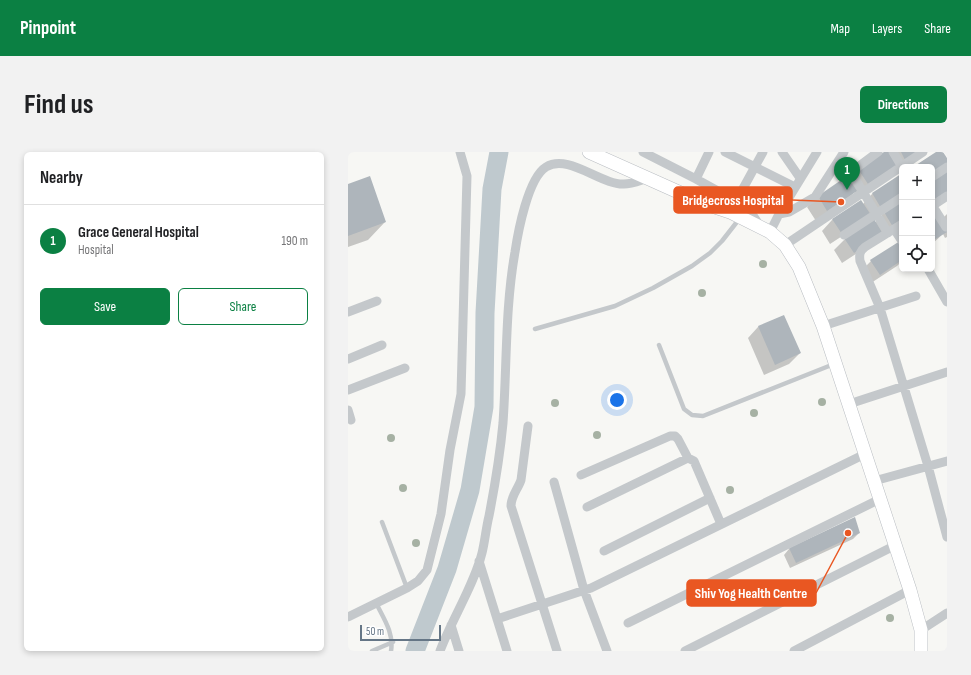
<!DOCTYPE html>
<html lang="en">
<head>
<meta charset="utf-8">
<style>
  :root { --surface:#fff; --page:#f2f2f2; --text:#202124; --muted:#757577; --line:#e0e0e0; --accent:#0b8043 }
  body { margin:0; font-family:"Sofia Sans Condensed",sans-serif; background:var(--page); color:var(--text) }
  .controls { position:absolute; right:12px; top:12px; display:grid; overflow:hidden; border-radius:6px; box-shadow:0 2px 6px #0003 }
  .controls button { width:36px; height:36px; display:grid; place-items:center; padding:0; border:0; border-bottom:1px solid var(--line); background:var(--surface); color:var(--text); font:20px sans-serif }
  .scale { position:absolute; left:12px; bottom:10px; width:81px; box-sizing:border-box; padding-left:4px; border:2px solid #657686; border-top:0; font-size:11px; line-height:14px; white-space:nowrap; color:#657686; -webkit-text-stroke:3px #fff; paint-order:stroke }
  .you { position:absolute; left:269px; top:248px; width:14px; height:14px; margin:-10px; border:3px solid #fff; border-radius:50%; background:#1a73e8; box-shadow:0 0 0 6px #1a73e833 }
  .badge { display:grid; place-items:center; width:26px; height:26px; border-radius:50%; background:var(--accent); color:#fff; font-size:13px; font-weight:700 }
  .pin { position:absolute; translate:-50% -33px; filter:drop-shadow(0 1px 2px #0008) }
  .pin::after { content:''; position:absolute; top:21px; width:14px; height:12px; background:inherit; clip-path:polygon(0 0,100% 0,50% 100%) }
  .list { margin:0; padding:0; list-style:none }
  h2 { display:flex; justify-content:space-between; align-items:center; height:52px; margin:0; padding:0 16px; font-size:17px }
  h2 small { font-size:13px; font-weight:400; color:var(--muted) }
  .list li { display:grid; grid-template-columns:26px 1fr auto; gap:12px; align-items:center; box-sizing:border-box; height:72px; padding:0 16px; border-top:1px solid var(--line) }
  .list b { display:block; font-size:15px; white-space:nowrap }
  .list p { margin:0; font-size:13px; white-space:nowrap; color:var(--muted) }
  .list em { font-size:13px; font-style:normal; color:var(--muted) }
  .actions { display:flex; gap:8px; padding:12px 16px }
  .actions a { flex:1; padding:9px 0; border:1px solid var(--accent); border-radius:6px; text-align:center; font-size:14px; color:var(--accent) }
  .actions .main { background:var(--accent); color:#fff }
  .icon { flex:none; width:22px; height:22px; fill:none; stroke:currentColor; stroke-width:2; stroke-linecap:round; stroke-linejoin:round }
  .map { position:relative; flex:none; width:599px; height:499px; overflow:hidden; border-radius:6px }
  header { display:flex; align-items:center; gap:24px; box-sizing:border-box; height:56px; padding:0 20px; background:var(--accent); color:#fff }
  header strong { font-size:19px }
  nav { display:flex; gap:22px; margin-inline-start:auto; font-size:14px }
  .intro { display:flex; align-items:center; justify-content:space-between; box-sizing:border-box; height:96px; padding:0 24px }
  h1 { margin:0; font-size:28px }
  .button { padding:10px 18px; border-radius:6px; background:var(--accent); color:#fff; font-size:14px; font-weight:700 }
  main { display:flex; gap:24px; padding:0 24px }
  aside { flex:1; background:var(--surface); border-radius:6px; box-shadow:0 2px 6px #0003 }
  .map>svg:first-child { display:block }
  .shadow { fill:#0003 }
  .lines { fill:none; stroke-linecap:round; stroke-linejoin:round }
  .river { stroke:#bfc9ce; stroke-width:19 }
  .building { fill:#aeb5bb }
  .secondary-casing { stroke:#b9bdc2; stroke-width:14 }
  .lane { stroke:#c4c8cb; stroke-width:4.5 }
  .street { stroke:#c4c8cb; stroke-width:9 }
  .secondary { stroke:#fff; stroke-width:13 }
  .tree { fill:#a6b1a3 }
  .leader { fill:none; stroke:#e95722; stroke-width:1.5 }
  .callout-dot { fill:#e95722; stroke:#fff; stroke-width:1.5 }
  .callout { fill:#e95722; stroke:#e95722; stroke-width:1.5 }
  .callout-label { font-size:14px; text-anchor:middle; font-weight:bold; fill:#fff }
</style>
</head>
<body>
<header>
<strong>Pinpoint</strong>
<nav><a>Map</a><a>Layers</a><a>Share</a></nav>
</header>
<div class="intro"><h1>Find us</h1><a class="button">Directions</a></div>
<main>
<aside>
<h2>Nearby<small></small></h2>
<ul class="list">
<li><span class="badge">1</span><div><b>Grace General Hospital</b><p>Hospital</p></div><em>190 m</em></li>
</ul>
<div class="actions"><a class="main">Save</a><a>Share</a></div>
</aside>
<div class="map">
<svg width="599" height="499" viewBox="0 0 599 499">
  <rect width="100%" height="100%" fill="#f7f7f4"/>
  <path class="shadow" d="M538,0H573L508,42L507,40L496,50L468,69L459,55L470,45L500,28L511,18Z
    M553,24L554,45L482,92L474,79L484,68L513,49L515,52L524,42Z
    M0,33L37,70L20,88L0,95Z
    M536,61L554,72L494,111L486,98L497,87L527,71Z
    M599,62V85L597,86L595,82L584,92V69L591,70Z
    M554,91V109L549,114L520,133L512,120L523,109Z
    M435,164L452,201L441,212L416,223L400,186L410,175Z
    M511,381L505,387L442,416L436,403L441,397Z"/>
  <g class="lines">
    <path class="river" d="M67,499L99,417L122,338L136,255L137,161L144,37L151,0"/>
  </g>
  <path class="building" d="M536,0H541L549,13L520,32L510,17Z
    M553,0H569L557,8Z
    M588,0H595L599,6V14L584,23V15H565Z
    M599,19V40L585,49L584,47V29Z
    M553,22L554,43L533,56L524,41Z
    M22,24L38,70L0,84V32Z
    M499,24L509,39L479,59L470,44Z
    M513,48L523,63L494,82L484,67Z
    M554,49V70L545,75L536,60Z
    M589,65L599,80L584,89V68Z
    M526,67L535,82L506,101L496,86Z
    M552,89L554,92V108L532,123L522,108Z
    M436,163L453,201L427,213L410,174Z
    M507,365L512,381L448,411L441,396Z"/>
  <g class="lines">
    <g class="secondary-casing">
      <path id="secondary" d="M241,0L355,51L382,60L422,80L437,93L451,115L475,174L562,438L573,478V499"/>
    </g>
    <path class="lane" d="M187,177L267,154L305,136L344,114L362,101L374,89L392,66
      M311,193L336,257L344,263L355,264L486,212
      M34,370L59,436
      M28,451C36,467 46,481 43,499
      M24,499L45,490"/>
    <path class="street" d="M295,0L348,27L388,49L404,62L412,74
      M377,0L447,35
      M434,0L452,26
      M530,0L503,20L540,81
      M545,0L554,15
      M584,25L599,15
      M348,27L361,0
      M386,53L415,0
      M584,53L598,75
      M584,54L599,44
      M431,62L441,60L467,45L496,0
      M554,72L517,95C512,99 511,102 512,109L532,156L580,314L599,385
      M546,77L554,89
      M422,80L431,62L469,0
      M496,83L554,45
      M437,93L575,0
      M580,117L599,150
      M0,160L29,149
      M475,174L568,144
      M0,207L34,193
      M0,238L57,216
      M501,252L599,220
      M0,258L3,268
      M180,274L173,328C170,337 163,344 163,354L209,499
      M233,323L322,284H327L330,287L340,306
      M526,329L599,309
      M206,330L236,438L259,499
      M239,355L340,306L346,309L373,372
      M256,399L362,346
      M131,409L159,499
      M0,465L59,436L70,429L79,418L93,362L102,298L113,242L119,24L112,0
      M149,467L243,436L517,302
      M280,471L532,347
      M103,473L111,499
      M573,478L599,461
      M92,499C104,467 126,433 134,401C137,389 138,376 141,364C147,333 152,303 155,271C159,214 157,156 167,100C170,80 180,26 198,15C220,1 253,33 276,32C284,32 293,28 300,26
      M337,499L548,393
      M446,499L562,438"/>
    <use href="#secondary" class="secondary"/>
  </g>
  <g class="tree">
    <circle cx="415" cy="112" r="4"/>
    <circle cx="354" cy="141" r="4"/>
    <circle cx="474" cy="250" r="4"/>
    <circle cx="207" cy="251" r="4"/>
    <circle cx="406" cy="261" r="4"/>
    <circle cx="249" cy="283" r="4"/>
    <circle cx="43" cy="286" r="4"/>
    <circle cx="55" cy="336" r="4"/>
    <circle cx="382" cy="338" r="4"/>
    <circle cx="68" cy="391" r="4"/>
    <circle cx="542" cy="466" r="4"/>
  </g>
  <path class="leader" d="M493 50L444 48M500 381L468 441"/>
  <g class="callout-dot">
    <circle cx="493" cy="50" r="4"/>
    <circle cx="500" cy="381" r="4"/>
  </g>
  <g class="callout">
    <rect x="326" y="35" width="118" height="26" rx="4"/>
    <rect x="339" y="428" width="129" height="26" rx="4"/>
  </g>
  <g class="callout-label">
    <text x="385" y="53">Bridgecross Hospital</text>
    <text x="403" y="446">Shiv Yog Health Centre</text>
  </g>
</svg>
<div class="controls">
<button>+</button>
<button>−</button>
<button><svg class="icon" aria-label="locate" viewBox="0 0 24 24"><circle cx="12" cy="12" r="6"/><path d="M12 2v4M12 18v4M2 12h4M18 12h4"/></svg></button>
</div>
<div class="scale">50 m</div>
<div class="you"></div>
<div class="pin badge" style="left:499px;top:38px">1</div>
</div>
</main>
</body>
</html>
